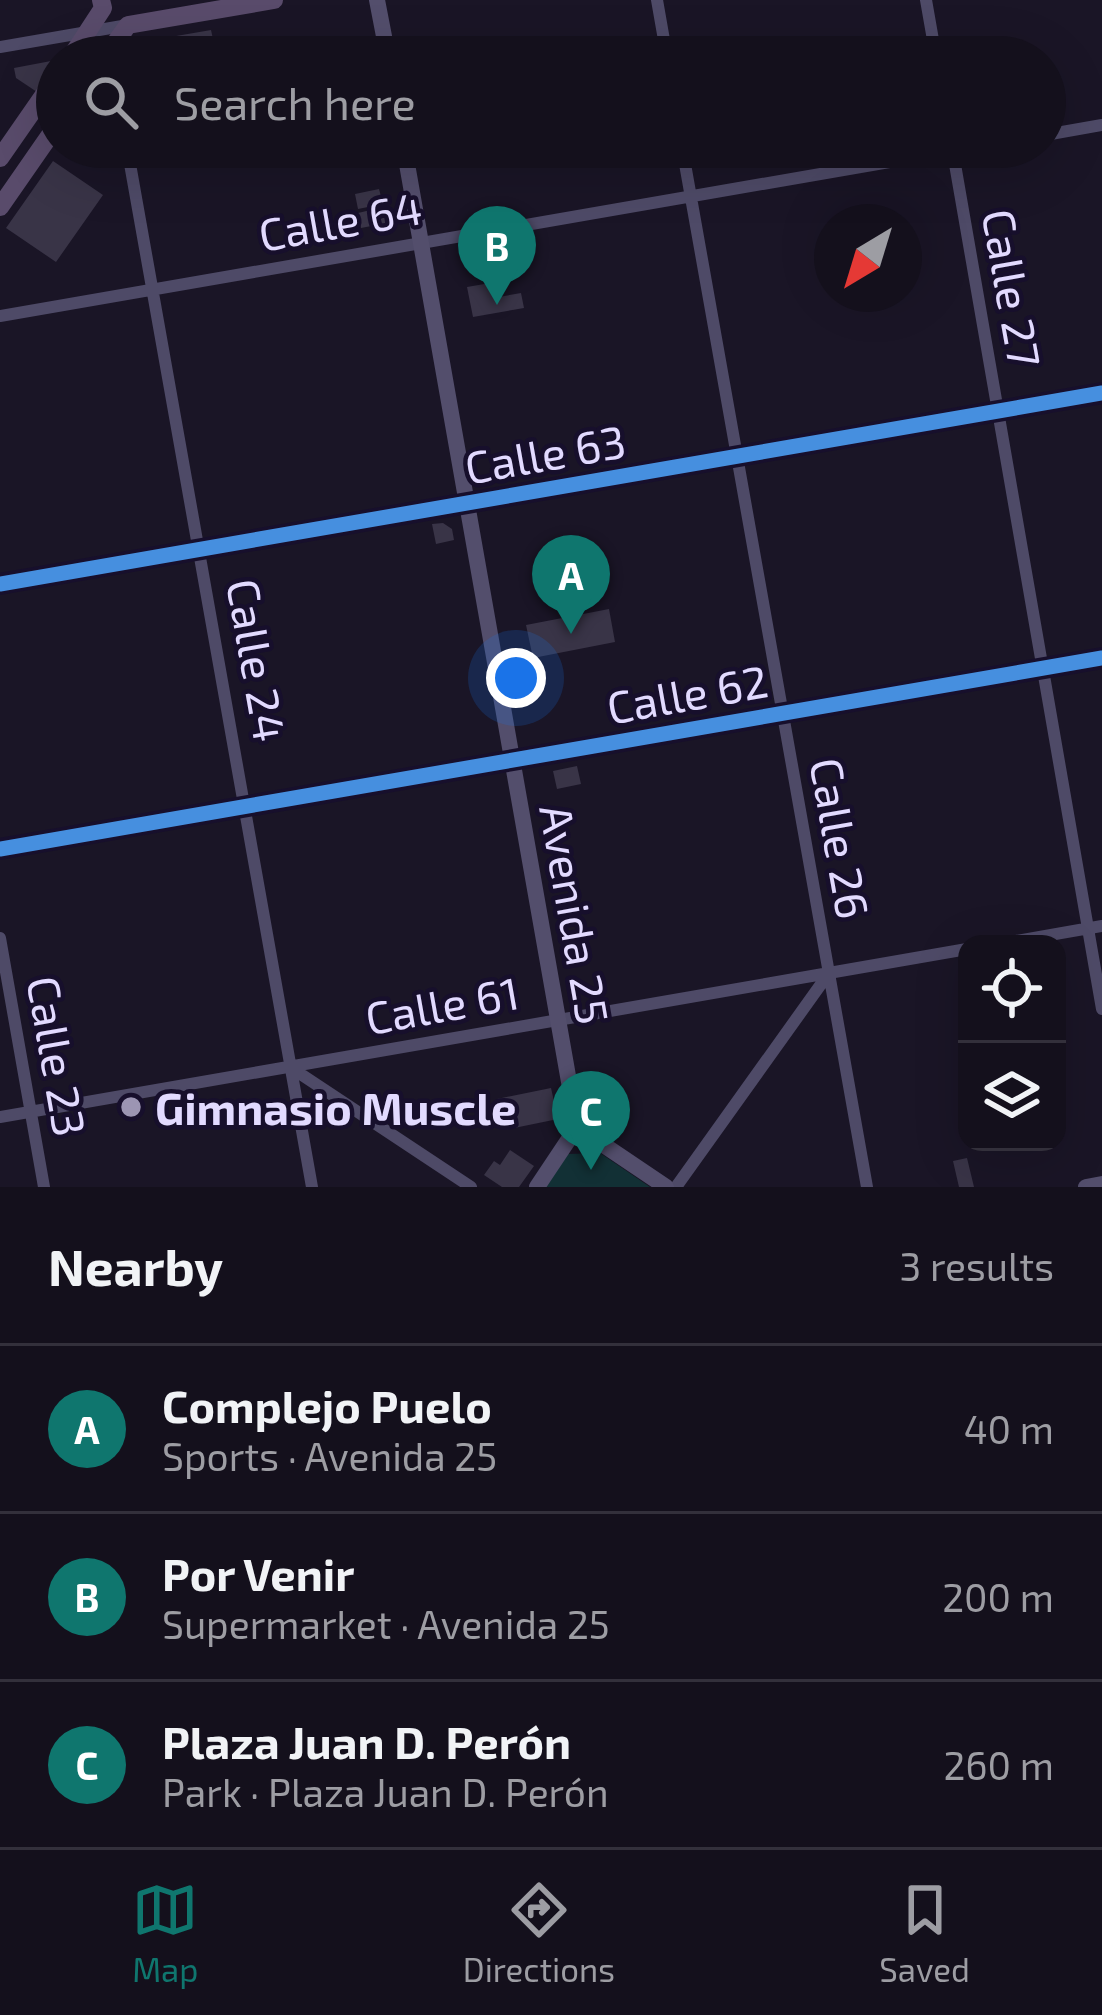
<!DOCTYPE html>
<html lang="en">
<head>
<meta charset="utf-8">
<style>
  :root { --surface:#14101c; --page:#211e29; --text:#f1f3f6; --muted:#9d9da3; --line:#33303b; --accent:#0f766e }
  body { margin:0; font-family:"Exo 2",sans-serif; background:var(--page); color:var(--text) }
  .controls { position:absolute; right:36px; bottom:36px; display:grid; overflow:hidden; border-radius:24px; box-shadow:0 12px 48px #0002 }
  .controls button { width:108px; height:108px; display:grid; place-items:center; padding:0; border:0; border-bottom:3px solid var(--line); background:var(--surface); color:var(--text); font:60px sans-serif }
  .compass { position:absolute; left:814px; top:204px; width:108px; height:108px; border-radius:50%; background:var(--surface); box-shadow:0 12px 48px #0002; rotate:218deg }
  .you { position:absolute; left:516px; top:678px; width:42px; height:42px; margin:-30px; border:9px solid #fff; border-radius:50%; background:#1a73e8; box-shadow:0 0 0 18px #1a73e833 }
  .badge { display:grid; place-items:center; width:78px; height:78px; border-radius:50%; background:var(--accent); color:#fff; font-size:39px; font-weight:700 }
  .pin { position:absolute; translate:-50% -99px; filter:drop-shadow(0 3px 6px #0008) }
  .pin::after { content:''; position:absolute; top:63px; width:42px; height:36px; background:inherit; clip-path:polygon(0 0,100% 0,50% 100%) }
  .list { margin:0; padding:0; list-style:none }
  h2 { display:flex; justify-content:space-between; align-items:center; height:156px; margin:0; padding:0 48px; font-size:51px }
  h2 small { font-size:39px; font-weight:400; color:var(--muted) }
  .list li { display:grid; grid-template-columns:78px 1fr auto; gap:36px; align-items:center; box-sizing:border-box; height:168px; padding:0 48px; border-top:3px solid var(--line) }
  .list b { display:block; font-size:45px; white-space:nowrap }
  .list p { margin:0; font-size:39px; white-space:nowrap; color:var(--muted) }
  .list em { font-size:39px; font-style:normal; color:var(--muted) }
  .icon { flex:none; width:66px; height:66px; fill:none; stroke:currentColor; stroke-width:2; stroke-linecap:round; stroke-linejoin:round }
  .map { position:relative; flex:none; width:1102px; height:1187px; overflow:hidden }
  .search { position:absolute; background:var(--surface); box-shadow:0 12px 48px #0002; left:36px; right:36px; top:36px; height:132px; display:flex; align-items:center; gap:30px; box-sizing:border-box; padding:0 42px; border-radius:66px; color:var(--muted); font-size:45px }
  .sheet { height:660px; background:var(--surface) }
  nav { display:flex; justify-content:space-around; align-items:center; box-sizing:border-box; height:168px; border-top:3px solid var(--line); background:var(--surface); font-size:33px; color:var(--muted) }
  nav a { display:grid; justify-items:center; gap:6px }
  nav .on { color:var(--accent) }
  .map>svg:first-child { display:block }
  .green { fill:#123035 }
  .building { fill:#393447 }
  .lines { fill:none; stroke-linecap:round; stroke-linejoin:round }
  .street { stroke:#4e4a67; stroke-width:12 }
  .secondary { stroke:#534e6c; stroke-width:16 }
  .primary { stroke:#594b6b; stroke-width:18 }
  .cycleway-casing { stroke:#170f2c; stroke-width:22 }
  .cycleway { stroke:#468fdf; stroke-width:15 }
  .poi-dot { fill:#9c95b3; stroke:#170f2c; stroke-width:4.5 }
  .labels { text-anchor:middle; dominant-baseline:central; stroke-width:9; stroke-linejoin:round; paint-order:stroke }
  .street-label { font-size:45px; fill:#e2daff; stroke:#170f2c }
  .poi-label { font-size:45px; font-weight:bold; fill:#e2daff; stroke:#170f2c; text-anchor:start }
</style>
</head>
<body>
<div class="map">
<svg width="1102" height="1187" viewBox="0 0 1102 1187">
  <rect width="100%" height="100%" fill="#1a1526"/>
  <path class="green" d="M600,1153L650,1187H546L568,1154Z"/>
  <path class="building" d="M211,30L217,57H140L147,41Z
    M51,61L53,74L40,94L16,78L14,68Z
    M53,161L103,195L56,262L6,228Z
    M379,189L383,204L358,209L355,194Z
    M383,207L387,223L361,228L358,213Z
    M496,282L499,297L521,293L524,308L473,317L467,287Z
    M443,523L452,529L454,540L436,544L432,524Z
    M609,609L615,642L533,658L526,625Z
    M577,766L581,784L557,789L553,771Z
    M551,1088L558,1119L504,1130L497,1099Z
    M510,1150L534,1166L519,1187H502L484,1175L494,1161L500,1165Z
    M967,1158L974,1187H959L953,1161Z"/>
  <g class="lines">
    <path class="street" d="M657,0L667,57
      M926,0L936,57
      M0,47L128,25
      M1045,135L1102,125
      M127,147L312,1187
      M682,147L867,1187
      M952,147L1102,1009
      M0,316L976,147
      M0,584L1102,393
      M0,849L1102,658
      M0,938L44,1187
      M999,944L1102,926
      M290,1067L471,1187
      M0,1117L967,949
      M676,1187L829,973"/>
    <path class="secondary" d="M377,0L388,57
      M404,147L577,1127
      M577,1127L666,1187
      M537,1187L577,1127
      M1086,1187L1102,1184"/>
    <path class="primary" d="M71,57L103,8L101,0
      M105,57L128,25L274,0
      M0,158L57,76
      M0,207L57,125"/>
    <g class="cycleway-casing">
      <path id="cycleway" d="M0,584L1102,393
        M0,849L1102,658"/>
    </g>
    <use href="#cycleway" class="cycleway"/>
  </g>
  <circle class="poi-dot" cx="131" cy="1107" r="12"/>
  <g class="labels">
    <g class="street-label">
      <text transform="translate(340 220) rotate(-10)">Calle 64</text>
      <text transform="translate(1013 288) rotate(80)">Calle 27</text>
      <text transform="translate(545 453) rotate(-10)">Calle 63</text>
      <text transform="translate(258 660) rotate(80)">Calle 24</text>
      <text transform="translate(687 693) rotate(-10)">Calle 62</text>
      <text transform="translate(841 838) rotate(80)">Calle 26</text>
      <text transform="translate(576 914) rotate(80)">Avenida 25</text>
      <text transform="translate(442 1004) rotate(-10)">Calle 61</text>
      <text transform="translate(58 1056) rotate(80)">Calle 23</text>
    </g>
    <g class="poi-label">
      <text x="155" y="1107">Gimnasio Muscle</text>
    </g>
  </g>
</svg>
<div class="controls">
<button><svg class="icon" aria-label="locate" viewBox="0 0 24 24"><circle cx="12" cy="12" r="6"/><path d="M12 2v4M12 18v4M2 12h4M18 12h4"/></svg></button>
<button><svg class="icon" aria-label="layers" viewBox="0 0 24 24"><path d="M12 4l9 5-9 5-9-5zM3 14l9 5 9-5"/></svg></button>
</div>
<svg class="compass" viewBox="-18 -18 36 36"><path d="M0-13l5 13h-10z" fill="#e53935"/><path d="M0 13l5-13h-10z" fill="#9d9da3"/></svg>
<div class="you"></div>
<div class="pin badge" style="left:571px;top:634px">A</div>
<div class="pin badge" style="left:497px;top:305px">B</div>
<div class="pin badge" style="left:591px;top:1170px">C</div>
<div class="search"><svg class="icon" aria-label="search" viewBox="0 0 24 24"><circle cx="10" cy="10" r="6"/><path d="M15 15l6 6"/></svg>Search here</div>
</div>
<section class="sheet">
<h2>Nearby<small>3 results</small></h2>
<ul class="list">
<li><span class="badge">A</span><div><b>Complejo Puelo</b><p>Sports · Avenida 25</p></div><em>40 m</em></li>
<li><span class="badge">B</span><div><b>Por Venir</b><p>Supermarket · Avenida 25</p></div><em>200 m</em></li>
<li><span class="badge">C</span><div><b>Plaza Juan D. Perón</b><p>Park · Plaza Juan D. Perón</p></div><em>260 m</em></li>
</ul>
</section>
<nav>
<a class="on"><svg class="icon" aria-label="map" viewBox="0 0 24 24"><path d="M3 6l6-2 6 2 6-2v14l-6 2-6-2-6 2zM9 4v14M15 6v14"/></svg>Map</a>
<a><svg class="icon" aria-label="directions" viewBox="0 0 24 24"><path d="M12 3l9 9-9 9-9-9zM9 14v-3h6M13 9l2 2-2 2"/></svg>Directions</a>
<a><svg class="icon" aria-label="saved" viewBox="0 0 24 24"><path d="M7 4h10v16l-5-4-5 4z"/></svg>Saved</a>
</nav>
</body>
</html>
